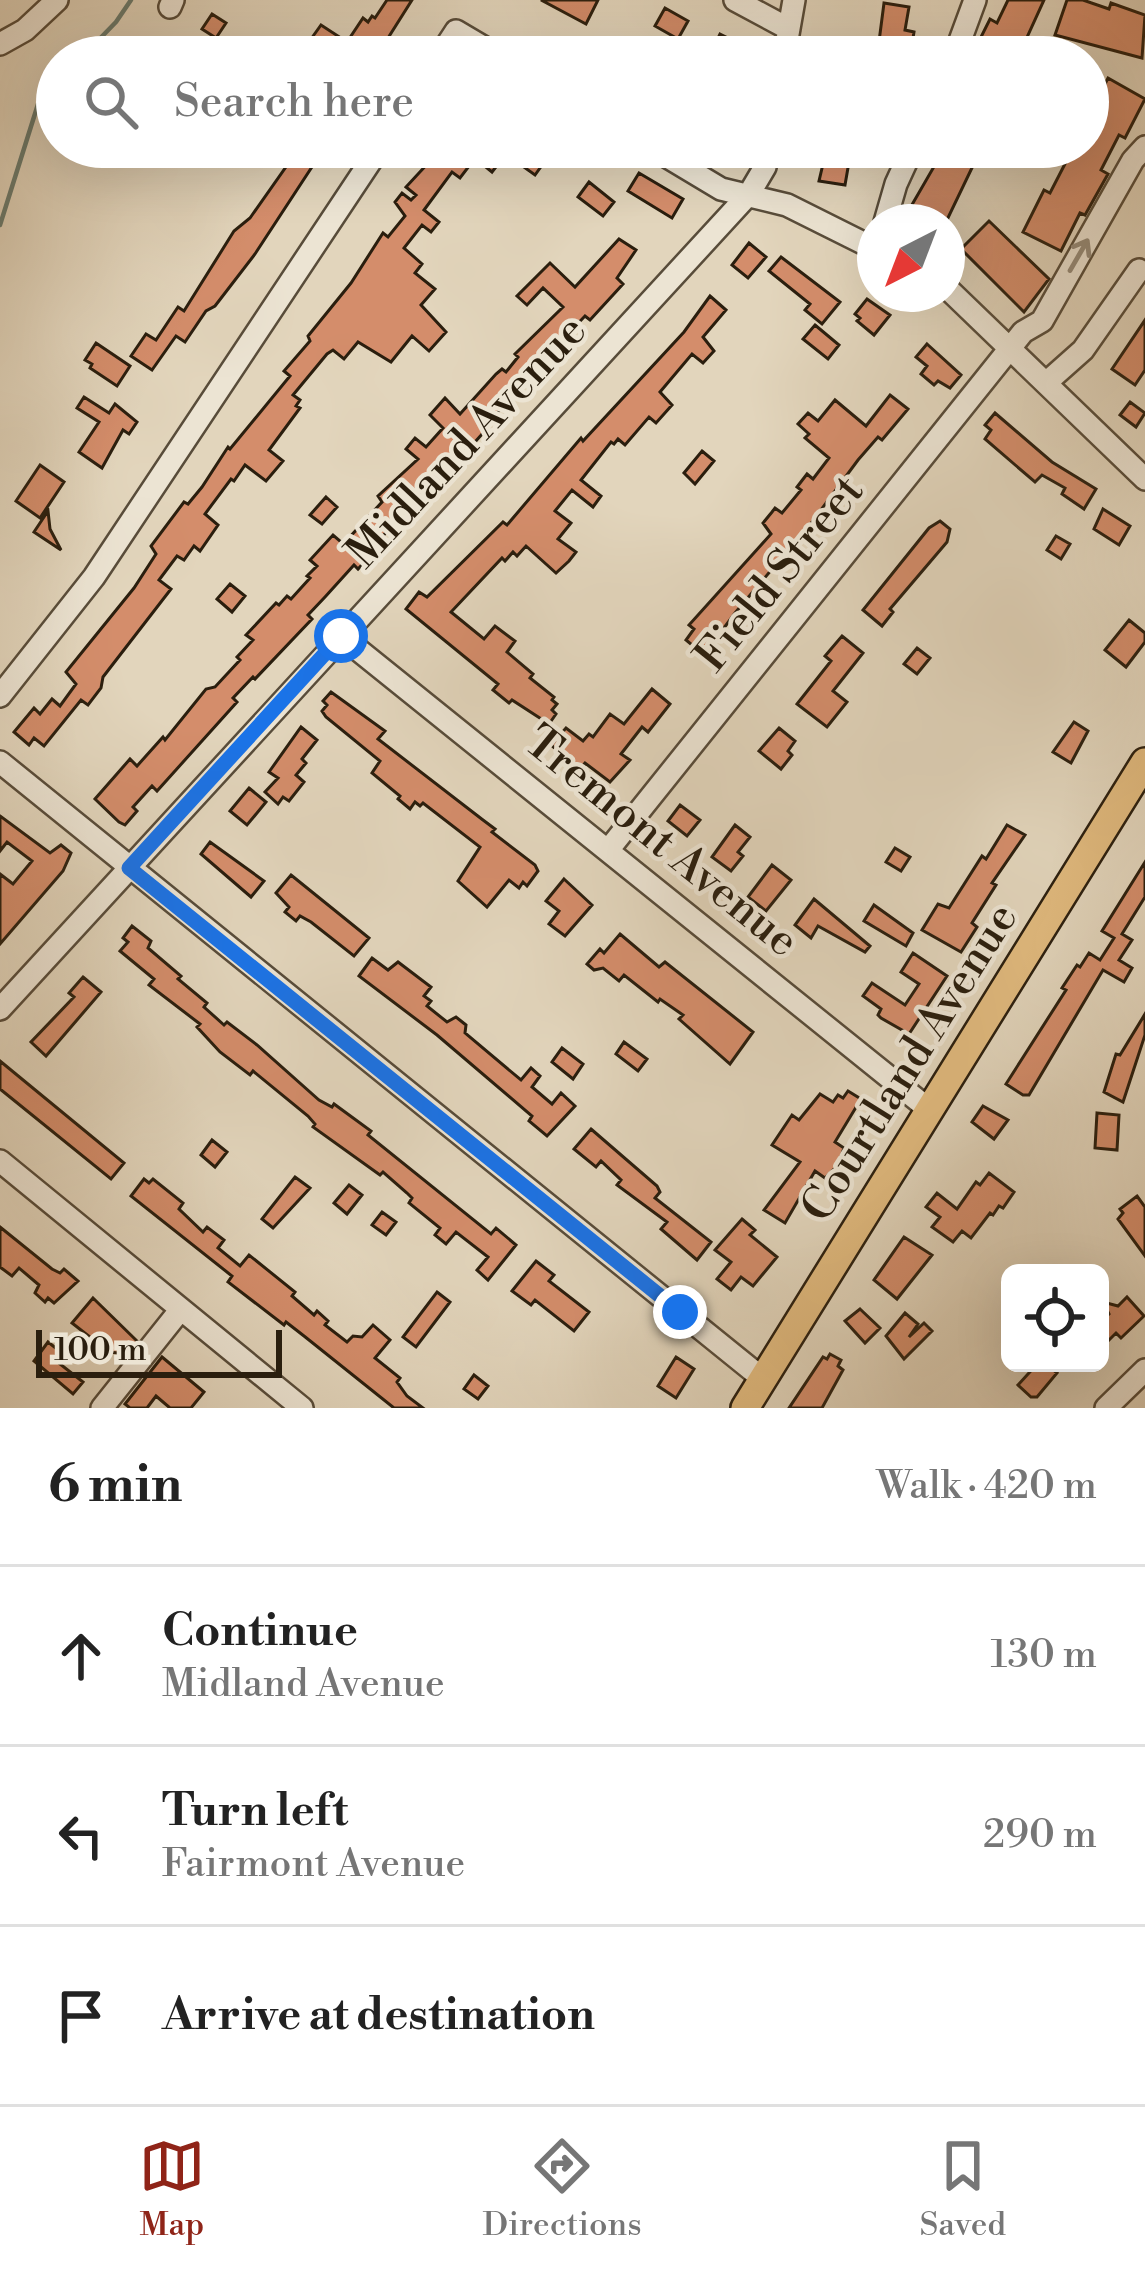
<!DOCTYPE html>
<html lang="en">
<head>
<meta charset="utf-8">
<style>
  :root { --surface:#fff; --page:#f6f6f6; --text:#222; --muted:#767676; --line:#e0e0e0; --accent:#8f2418 }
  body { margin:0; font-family:"Libre Bodoni",serif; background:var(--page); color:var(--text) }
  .controls { position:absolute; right:36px; bottom:36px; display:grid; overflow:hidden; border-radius:18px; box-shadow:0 12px 48px #0002 }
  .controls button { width:108px; height:108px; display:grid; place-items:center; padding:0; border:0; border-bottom:3px solid var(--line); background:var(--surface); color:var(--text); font:60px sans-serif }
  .compass { position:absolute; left:857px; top:204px; width:108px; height:108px; border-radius:50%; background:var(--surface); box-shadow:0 12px 48px #0002; rotate:222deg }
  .scale { position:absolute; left:36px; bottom:30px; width:246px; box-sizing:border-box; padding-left:12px; border:6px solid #2a1e0e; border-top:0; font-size:33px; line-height:42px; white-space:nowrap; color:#2a1e0e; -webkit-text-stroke:9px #ece4d3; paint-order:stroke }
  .stop { position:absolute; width:36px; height:36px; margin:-27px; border:9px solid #1a73e8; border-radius:50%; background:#fff }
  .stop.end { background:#1a73e8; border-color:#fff; box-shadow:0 3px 12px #0008 }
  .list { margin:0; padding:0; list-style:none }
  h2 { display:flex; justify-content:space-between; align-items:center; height:156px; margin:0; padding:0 48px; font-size:51px }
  h2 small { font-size:39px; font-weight:400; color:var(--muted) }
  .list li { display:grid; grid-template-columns:78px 1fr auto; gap:36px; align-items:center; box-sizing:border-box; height:180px; padding:0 48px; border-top:3px solid var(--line) }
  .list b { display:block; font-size:45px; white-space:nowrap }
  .list p { margin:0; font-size:39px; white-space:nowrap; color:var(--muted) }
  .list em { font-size:39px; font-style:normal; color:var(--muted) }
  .icon { flex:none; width:66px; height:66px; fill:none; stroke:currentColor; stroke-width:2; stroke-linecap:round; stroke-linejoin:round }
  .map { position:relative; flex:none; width:1145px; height:1408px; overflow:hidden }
  .search { position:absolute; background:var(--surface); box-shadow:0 12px 48px #0002; left:36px; right:36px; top:36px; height:132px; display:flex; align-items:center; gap:30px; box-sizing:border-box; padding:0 42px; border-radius:66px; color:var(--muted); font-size:45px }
  .sheet { height:696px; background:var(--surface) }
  nav { display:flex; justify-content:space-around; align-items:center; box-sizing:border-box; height:168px; border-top:3px solid var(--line); background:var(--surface); font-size:33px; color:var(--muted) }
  nav a { display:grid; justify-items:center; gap:6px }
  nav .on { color:var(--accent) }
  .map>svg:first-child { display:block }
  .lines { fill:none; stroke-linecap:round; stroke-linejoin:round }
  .stream { stroke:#6a7b6f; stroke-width:4.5 }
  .building { fill:#d48d6b; stroke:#2a1e0e; stroke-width:3 }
  .minor-casing { stroke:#584c3a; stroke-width:26 }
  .major-casing { stroke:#2a1e0e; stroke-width:32 }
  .minor { stroke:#ece4d3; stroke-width:21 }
  .major { stroke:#e1ba7e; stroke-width:27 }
  .oneway { stroke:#958b7a }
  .route { stroke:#1a73e8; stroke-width:15 }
  .labels { text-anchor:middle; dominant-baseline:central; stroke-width:9; stroke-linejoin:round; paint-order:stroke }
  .street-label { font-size:45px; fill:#2a1e0e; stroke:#ece4d3 }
</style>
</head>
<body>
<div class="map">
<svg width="1145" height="1408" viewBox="0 0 1145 1408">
  <rect width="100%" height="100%" fill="#e2d5bc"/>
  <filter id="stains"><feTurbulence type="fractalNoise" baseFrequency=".00167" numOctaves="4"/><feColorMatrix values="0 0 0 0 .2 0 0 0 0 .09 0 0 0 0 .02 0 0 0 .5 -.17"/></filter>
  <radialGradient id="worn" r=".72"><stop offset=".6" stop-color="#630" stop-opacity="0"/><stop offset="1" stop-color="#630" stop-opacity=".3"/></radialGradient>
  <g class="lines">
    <path class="stream" d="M82,57L116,22L131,0
      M0,225L39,101L57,82"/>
  </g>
  <path class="building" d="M387,0H412L376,57H339L311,39L321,25L347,42L363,18L368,22L372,16L375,18Z
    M541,0H598L586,24Z
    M1008,0H1044L1018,57H971L990,19L997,23Z
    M1067,0H1083L1109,9L1111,3L1145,15L1142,58L1055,35Z
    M884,3L909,7L905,30L914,32L910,57H877Z
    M665,8L688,21L678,39L655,26Z
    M212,14L226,23L216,38L202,29Z
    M720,34L726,37L764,57H709Z
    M589,38L622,57H578Z
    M1108,78L1145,99L1125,138L1119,135L1101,170L1108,174L1085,215L1080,213L1061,251L1023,232L1044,190L1050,193L1068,158L1048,147H1088V118Z
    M300,147H325L255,254L215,306L206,311L185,342L176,336L152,370L131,356L146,334L156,340L178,307L184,311L234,231L250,218Z
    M443,147H462L476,157L460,178L452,172L424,210L439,222L431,232L422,225L404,248L422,264L415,273L435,289L421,305L446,332L429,351L412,336L391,362L358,342L344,359L333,350L327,354L293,395L300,400L296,406L300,408L269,450L283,461L266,481L245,465L234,481L231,479L205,514L218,525L200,551L194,546L184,560L177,556L159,580L171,589L103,677L101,688L88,705L81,700L44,746L34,738L29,745L14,732L34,708L40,714L52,699L60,706L76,684L66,672L134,588L156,554L151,546L184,502L188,504L202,487L228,447L230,449L290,376L284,371L310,341L308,336L351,283L383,233L388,237L405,216L395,202L402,193L411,200L416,195L406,187Z
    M484,147L502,159L492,172L476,159Z
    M496,147H526L545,161L535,175Z
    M827,147H860L858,163L849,162L845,185L819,181Z
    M928,147H982L946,222H902L939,158L927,152Z
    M639,173L683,199L672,218L628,191Z
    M589,182L614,202L603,216L578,197Z
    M989,221L1049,279L1024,312L961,249Z
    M619,239L636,250L617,278L623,284L590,320L585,316L565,337L569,340L488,422L491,424L434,488L429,493L423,488L368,554L370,556L358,569L354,565L325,597L308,615L312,619L255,679L253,677L233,698L237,702L157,791L152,786L133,807L137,811L125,825L119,822L95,799L130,759L137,766L163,737L165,740L206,689L215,687L240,660L237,657L253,640L246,635L276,603L279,605L287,596L291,599L310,578L307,576L317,566L310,560L333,535L341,542L346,541L382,502L378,496L418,459L406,449L415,438L426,447L443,428L430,415L445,398L460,414L496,374L502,369L506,372L518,357L515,354L563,307L543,288L527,305L517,296L550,263L575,287Z
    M749,243L766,257L748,278L732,265Z
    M781,257L840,302L822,324L805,310L810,304L769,271Z
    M710,296L726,310L703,337L714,351L703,363L692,354L660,392L672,405L656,423L649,417L625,445L618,439L614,444L611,442L581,480L601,496L593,507L572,490L555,511L571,523L558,539L576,552L569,561L556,573L526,546L517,556L513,552L505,561L502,558L451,612L484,639L495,626L515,641L507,652L533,674L530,678L554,697L552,700L557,704L552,710L556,714L549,724L512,700L509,703L493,690L498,684L406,609L419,592L427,597L503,522L507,525L581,438L583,441L684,332Z
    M867,299L890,315L874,335L857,321L860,318L855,314Z
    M1145,320V370L1135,385L1112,369Z
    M815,325L839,345L828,359L803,339Z
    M96,343L130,366L117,386L90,368L92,364L85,360Z
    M927,344L961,375L950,388L938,381L934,385L921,374L927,366L916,357Z
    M890,395L908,409L882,440L878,437L858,460L786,557L784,555L735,613L704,655L686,640L694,629L689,625L771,534L763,523L772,512L775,508L782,513L801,490L797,487L807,474L813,479L829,458L805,438L809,434L798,424L808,413L818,421L835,400L866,426Z
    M84,397L109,413L115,404L137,422L129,434L123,430L102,468L79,452L99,422L77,408Z
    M1130,402L1145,413L1136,427L1120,415Z
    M995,413L1052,462L1096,489L1084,509L1062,494L1065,488L1042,475L1035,482L985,439L991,430L985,425Z
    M702,451L714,461L695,484L684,473Z
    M40,465L64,482L40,518L16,501Z
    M326,497L337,507L322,524L310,515Z
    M1103,509L1130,526L1119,545L1094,529Z
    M48,511L50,529L61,550L34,532Z
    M940,521L950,529L947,542L890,609L893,612L882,626L863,610L929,528Z
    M1056,536L1070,544L1061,559L1047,550Z
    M230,584L245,596L232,612L217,599Z
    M1129,620L1145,633V642L1126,667L1105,650Z
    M842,636L863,653L833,691L847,702L827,727L797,704L831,661L825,656Z
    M917,648L930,658L917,674L904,664Z
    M652,689L670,704L648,732L642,727L621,754L630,760L610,782L585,763L580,769L551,745L566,728L583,741L589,734L593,737L610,714L624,724Z
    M331,692L385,731L378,739L483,820L495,829L492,832L535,865L538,871L527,886L523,882L519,888L509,880L487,907L458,881L480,847L423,803L420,806L415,802L410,809L398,799L400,796L372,773L380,761L326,717L322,711L327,705L323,701Z
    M1074,722L1088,731L1071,763L1053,752Z
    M301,727L317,740L302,759L306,763L296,775L304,782L289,801L283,797L278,804L265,792L278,778L269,772Z
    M779,728L795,741L788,751L792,755L781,769L759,751Z
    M249,788L266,802L247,825L230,811Z
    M680,805L700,820L687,836L668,821Z
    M0,816L50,853L61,845L71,853L63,871L0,944V874L13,884L32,861L7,842L0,851Z
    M735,825L750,837L738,852L743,856L731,871L712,857Z
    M1007,825L1025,835L992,883L996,885L972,923L977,927L961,952L922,930L938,904L949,908L982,856L986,859Z
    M210,842L264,881L251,897L201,854Z
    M895,848L910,857L901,871L886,862Z
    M1145,862V897L1122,934L1132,940L1119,960L1132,968L1124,982L1103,970L1029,1095H1023L1006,1084L1066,990L1062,988L1077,965L1080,967L1089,953L1100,960L1114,938L1102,931Z
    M772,865L791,880L766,911L748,897Z
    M291,875L369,938L354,956L311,922L300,916L296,921L285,912L289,907L276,893Z
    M564,879L592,905L565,936L549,924L559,911L546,901Z
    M814,899L870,946L865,952L818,926L811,938L795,925Z
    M874,905L913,933L906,946L864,921Z
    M132,926L151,941L148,948L181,976L178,979L207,1003L204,1007L224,1025L227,1022L257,1045L319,1100L332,1107L334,1104L371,1131L368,1135L491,1234L496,1228L516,1245L488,1280L477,1270L488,1257L456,1232L446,1244L435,1235L440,1228L409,1203L412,1198L407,1193L383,1172L380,1175L313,1127L315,1124L308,1116L253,1071L250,1075L220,1052L197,1027L200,1024L149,985L154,979L120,951L128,942L123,938Z
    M620,934L659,967L665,962L753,1032L730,1064L679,1019L683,1015L660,999L658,1002L624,975L619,981L603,968L594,970L587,964L600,949L604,953Z
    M913,953L947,976L909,1034L881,1018L878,1015L881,1009L863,996L872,983L905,1005L919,984L901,972Z
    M372,958L388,970L398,962L431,987L424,996L431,1001L427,1006L447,1022L456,1017L466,1025L465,1033L521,1080L531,1068L540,1076L532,1087L552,1104L561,1093L575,1106L547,1136L529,1121L532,1116L437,1035L359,976Z
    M83,977L101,992L46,1056L31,1042L74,997L69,993Z
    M1145,1014V1035L1123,1102L1104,1092L1116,1054L1120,1055Z
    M624,1042L647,1059L638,1071L616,1054Z
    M562,1048L583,1064L573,1079L552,1062Z
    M0,1061L124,1163L111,1179L0,1089Z
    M848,1091L861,1099L835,1142L844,1148L838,1165L825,1178L815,1171L785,1223L764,1210L800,1162L772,1145L792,1115L799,1120L820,1094L833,1102L838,1095L843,1098Z
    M983,1106L1008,1120L994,1139L972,1122Z
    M1097,1113L1119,1115L1117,1150L1095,1148Z
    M591,1129L657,1186L660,1192L655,1198L711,1242L697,1260L661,1229L667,1222L617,1185L621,1180L601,1161L596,1167L574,1149Z
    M212,1140L227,1152L215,1167L201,1155Z
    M989,1173L1014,1192L1003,1208L999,1206L993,1215L990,1213L971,1238L962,1231L953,1242L932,1227L940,1217L926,1207L937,1193L957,1209L976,1182L980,1185Z
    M295,1177L310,1188L273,1228L262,1219Z
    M144,1179L149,1183L153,1179L183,1203L179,1209L203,1232L207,1227L224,1240L218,1248L240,1266L249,1255L295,1292L292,1296L314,1315L317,1311L328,1321L325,1325L347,1342L353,1336L362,1337L373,1325L390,1340L375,1358L400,1378L397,1382L407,1396L423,1408H394L304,1336L286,1322L284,1325L228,1282L232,1276L131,1196Z
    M349,1185L362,1195L347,1214L334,1203Z
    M1137,1196L1145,1207V1256L1118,1219L1123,1213L1120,1209Z
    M382,1212L396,1222L386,1235L372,1225Z
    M742,1219L755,1230L750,1235L777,1257L753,1286L741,1277L731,1290L717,1279L731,1262L715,1250Z
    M0,1227L52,1269L60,1273L64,1269L78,1281L54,1303L48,1298L45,1302L35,1293L39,1285L19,1268L12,1276L0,1267Z
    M904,1237L932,1255L897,1299L874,1280Z
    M536,1261L554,1275L549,1281L589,1312L574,1331L535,1300L531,1305L512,1291Z
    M437,1292L450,1302L416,1347L403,1337Z
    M1127,1297L1144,1316L1121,1338L1116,1333L1100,1349V1323L1109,1314L1103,1302L1118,1306Z
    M93,1298L137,1341L126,1354L109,1352L72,1323Z
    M860,1309L880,1328L865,1343L845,1321Z
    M905,1313L918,1324L909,1337L924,1323L932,1331L904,1359L886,1336Z
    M48,1342L66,1356L60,1364L83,1382L73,1394L34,1361Z
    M830,1354L841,1360L838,1366L843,1370L822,1408H789L823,1357L827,1359Z
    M162,1357L204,1392L191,1408H170L156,1396L147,1408H130L125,1404Z
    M676,1357L694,1369L676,1398L658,1386Z
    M1038,1363H1045L1057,1373L1037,1397H1031L1018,1385Z
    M474,1375L488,1386L478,1399L464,1389Z"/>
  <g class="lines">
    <g class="minor-casing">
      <path id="minor" d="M735,0L789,29
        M170,7L173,0
        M0,44L25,30L57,0
        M439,57L456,31L500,57
        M784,57L794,0
        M954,57L975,0
        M651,147L721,189L787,205L875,249
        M885,222L896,184L913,147
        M947,288L1145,479
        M1047,382L1083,350L1139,270
        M341,636L931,1111
        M0,696L94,577L380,147
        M0,762L763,1379
        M609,849L1023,332L1042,321L1133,160L1145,147
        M0,1009L749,194L765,167L768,147
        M0,1161L302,1408
        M102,1408L181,1309
        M1106,1408L1145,1370"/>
    </g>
    <g class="major-casing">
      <path id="major" d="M745,1408L1145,762"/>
    </g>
    <use href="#minor" class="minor"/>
    <use href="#major" class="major"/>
  </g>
  <defs><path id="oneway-shaft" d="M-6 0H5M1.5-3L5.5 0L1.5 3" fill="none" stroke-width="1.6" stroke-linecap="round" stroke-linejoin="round" transform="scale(3)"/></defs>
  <use class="oneway" href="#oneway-shaft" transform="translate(1079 255) rotate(-60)"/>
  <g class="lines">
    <path class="route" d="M341,636L129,868L680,1312"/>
  </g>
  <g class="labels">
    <g class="street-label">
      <text transform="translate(467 442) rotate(-47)">Midland Avenue</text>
      <text transform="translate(780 574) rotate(-51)">Field Street</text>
      <text transform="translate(661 842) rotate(39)">Tremont Avenue</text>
      <text transform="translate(910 1063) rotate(-58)">Courtland Avenue</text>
    </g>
  </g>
  <rect width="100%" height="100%" filter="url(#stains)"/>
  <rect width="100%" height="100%" fill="url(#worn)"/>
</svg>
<div class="controls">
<button><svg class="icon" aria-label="locate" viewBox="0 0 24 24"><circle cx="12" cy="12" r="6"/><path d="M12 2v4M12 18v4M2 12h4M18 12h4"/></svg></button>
</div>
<svg class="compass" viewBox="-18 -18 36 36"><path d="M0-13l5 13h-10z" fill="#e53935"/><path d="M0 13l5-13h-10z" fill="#767676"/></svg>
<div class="scale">100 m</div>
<div class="stop" style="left:341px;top:636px"></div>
<div class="stop end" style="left:680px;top:1312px"></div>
<div class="search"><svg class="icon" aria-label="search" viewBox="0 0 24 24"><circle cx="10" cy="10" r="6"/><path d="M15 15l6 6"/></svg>Search here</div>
</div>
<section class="sheet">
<h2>6 min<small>Walk · 420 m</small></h2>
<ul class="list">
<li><svg class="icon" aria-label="ahead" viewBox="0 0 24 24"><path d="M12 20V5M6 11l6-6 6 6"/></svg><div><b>Continue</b><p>Midland Avenue</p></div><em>130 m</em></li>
<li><svg class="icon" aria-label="left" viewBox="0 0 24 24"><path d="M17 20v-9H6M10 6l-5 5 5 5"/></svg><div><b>Turn left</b><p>Fairmont Avenue</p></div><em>290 m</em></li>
<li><svg class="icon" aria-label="arrive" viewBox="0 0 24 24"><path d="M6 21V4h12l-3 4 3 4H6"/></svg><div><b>Arrive at destination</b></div></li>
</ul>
</section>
<nav>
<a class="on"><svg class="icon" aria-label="map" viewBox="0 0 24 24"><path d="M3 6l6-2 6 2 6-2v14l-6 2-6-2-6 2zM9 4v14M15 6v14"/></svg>Map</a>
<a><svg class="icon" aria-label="directions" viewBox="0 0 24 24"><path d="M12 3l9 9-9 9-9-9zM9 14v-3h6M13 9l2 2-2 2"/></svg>Directions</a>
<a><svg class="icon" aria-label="saved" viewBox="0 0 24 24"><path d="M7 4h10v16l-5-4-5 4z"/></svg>Saved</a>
</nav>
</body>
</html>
